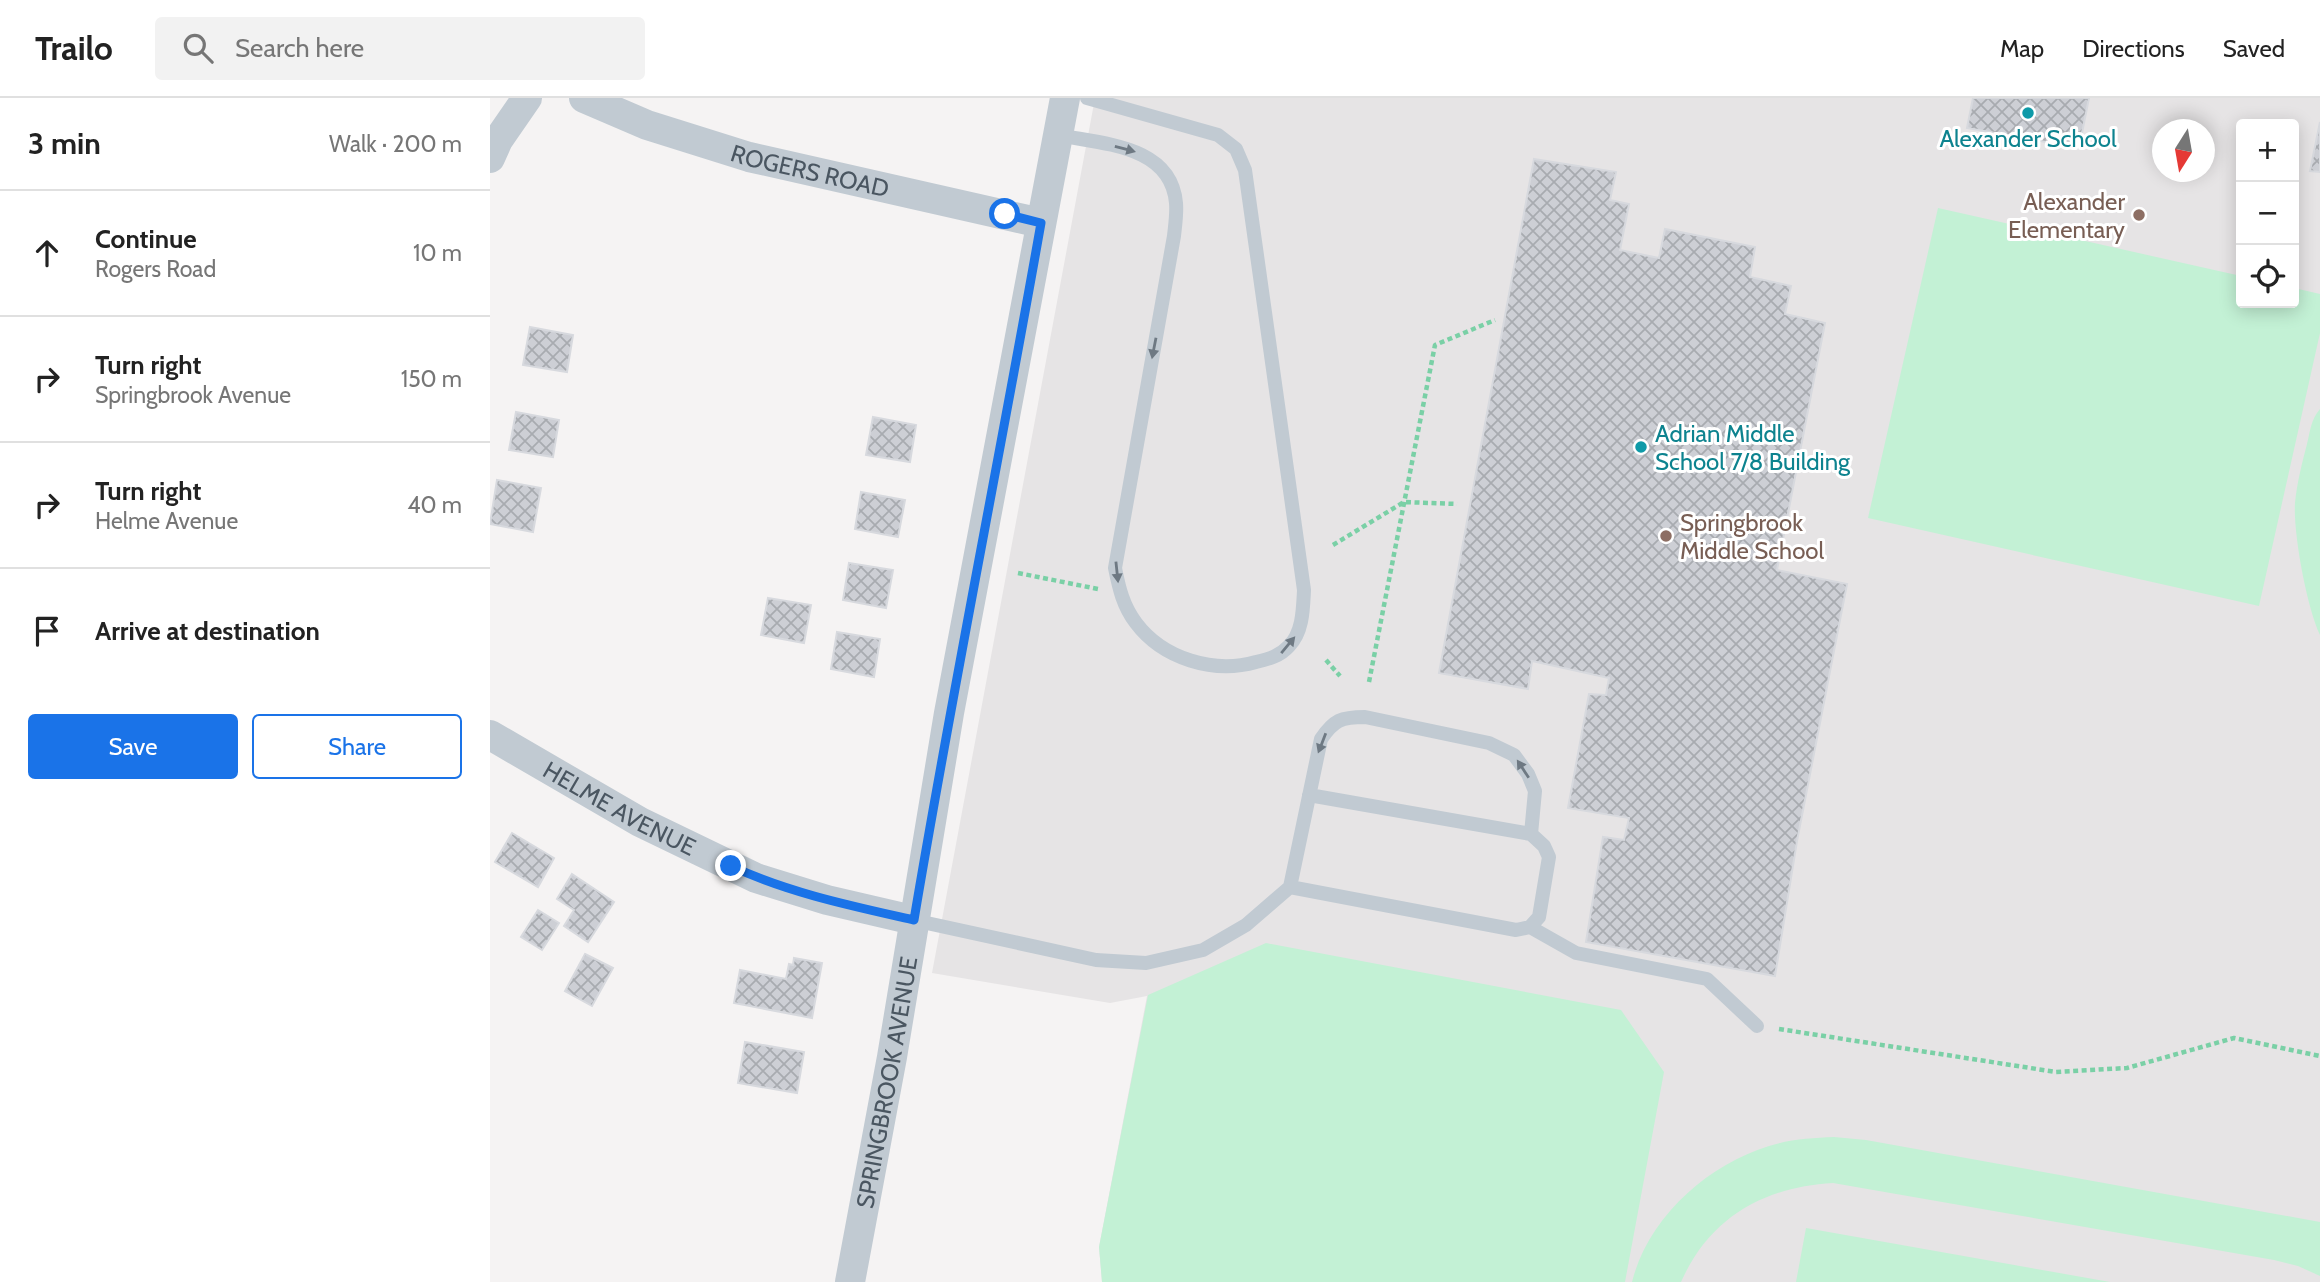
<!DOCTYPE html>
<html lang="en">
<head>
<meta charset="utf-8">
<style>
  :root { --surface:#fff; --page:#f2f2f2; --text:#222; --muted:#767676; --line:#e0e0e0; --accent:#1a73e8 }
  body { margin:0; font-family:Cabin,sans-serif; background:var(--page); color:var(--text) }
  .controls { position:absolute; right:21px; top:21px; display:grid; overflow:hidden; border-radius:7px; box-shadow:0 4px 18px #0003 }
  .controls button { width:63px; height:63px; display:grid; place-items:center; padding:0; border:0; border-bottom:2px solid var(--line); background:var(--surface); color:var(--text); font:35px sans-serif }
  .compass { position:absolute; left:1662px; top:21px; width:63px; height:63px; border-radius:50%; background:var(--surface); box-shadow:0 4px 18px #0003; rotate:191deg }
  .stop { position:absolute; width:21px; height:21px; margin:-16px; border:5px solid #1a73e8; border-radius:50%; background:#fff }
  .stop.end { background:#1a73e8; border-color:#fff; box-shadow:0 2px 7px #0008 }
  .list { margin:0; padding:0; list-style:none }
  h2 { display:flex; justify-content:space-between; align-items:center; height:91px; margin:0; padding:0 28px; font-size:30px }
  h2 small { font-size:23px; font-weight:400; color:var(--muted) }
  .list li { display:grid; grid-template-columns:46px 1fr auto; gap:21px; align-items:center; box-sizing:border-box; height:126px; padding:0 28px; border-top:2px solid var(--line) }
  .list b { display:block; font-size:26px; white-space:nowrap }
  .list p { margin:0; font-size:23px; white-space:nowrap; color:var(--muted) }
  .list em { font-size:23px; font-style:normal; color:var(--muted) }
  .actions { display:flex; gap:14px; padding:21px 28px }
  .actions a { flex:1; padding:16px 0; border:2px solid var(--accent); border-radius:7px; text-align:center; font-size:24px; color:var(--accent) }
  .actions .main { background:var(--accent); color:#fff }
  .icon { flex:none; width:38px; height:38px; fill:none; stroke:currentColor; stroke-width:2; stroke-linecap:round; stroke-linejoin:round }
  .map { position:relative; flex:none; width:1830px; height:1184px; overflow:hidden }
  header { display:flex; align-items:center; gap:42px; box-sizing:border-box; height:98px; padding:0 35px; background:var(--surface); border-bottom:2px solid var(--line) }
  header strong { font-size:33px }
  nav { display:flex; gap:38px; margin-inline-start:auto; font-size:24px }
  .search { width:490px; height:63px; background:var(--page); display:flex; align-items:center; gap:18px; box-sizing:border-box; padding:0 24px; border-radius:7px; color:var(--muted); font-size:26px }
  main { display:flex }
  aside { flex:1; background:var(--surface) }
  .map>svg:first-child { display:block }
  .education { fill:#e6e4e5; fill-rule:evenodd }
  .grass { fill:#c3f1d5 }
  .building { fill:url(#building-cross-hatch); stroke:#d7d9de; stroke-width:2 }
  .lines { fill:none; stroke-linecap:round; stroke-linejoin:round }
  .path { stroke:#7ad0a6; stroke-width:4.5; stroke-dasharray:5 3.5; stroke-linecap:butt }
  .service { stroke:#c1cad2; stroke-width:14 }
  .minor { stroke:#c1cad2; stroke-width:30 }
  .oneway { fill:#6e7983 }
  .route { stroke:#1a73e8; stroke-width:9 }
  .culture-dot { fill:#0f9aa8; stroke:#fff; stroke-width:2.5 }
  .education-dot { fill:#8d6e63; stroke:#fff; stroke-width:2.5 }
  .labels { text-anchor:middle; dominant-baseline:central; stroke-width:6; stroke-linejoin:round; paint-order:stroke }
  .culture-label { font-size:24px; fill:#0d838f; stroke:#fff }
  .street-label { font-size:24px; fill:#4a5661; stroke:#fff }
  .education-label { font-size:24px; fill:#785e54; stroke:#fff; text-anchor:end }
</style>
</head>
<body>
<header>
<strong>Trailo</strong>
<div class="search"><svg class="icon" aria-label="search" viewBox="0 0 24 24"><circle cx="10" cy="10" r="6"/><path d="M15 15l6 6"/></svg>Search here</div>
<nav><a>Map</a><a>Directions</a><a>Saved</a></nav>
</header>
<main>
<aside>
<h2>3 min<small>Walk · 200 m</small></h2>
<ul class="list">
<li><svg class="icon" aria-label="ahead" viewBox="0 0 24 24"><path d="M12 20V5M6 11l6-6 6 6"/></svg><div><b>Continue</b><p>Rogers Road</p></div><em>10 m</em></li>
<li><svg class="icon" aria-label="right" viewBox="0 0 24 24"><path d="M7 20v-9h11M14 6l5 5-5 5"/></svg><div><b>Turn right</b><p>Springbrook Avenue</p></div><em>150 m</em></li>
<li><svg class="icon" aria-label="right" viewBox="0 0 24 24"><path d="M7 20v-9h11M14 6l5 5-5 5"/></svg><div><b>Turn right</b><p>Helme Avenue</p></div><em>40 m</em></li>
<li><svg class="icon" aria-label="arrive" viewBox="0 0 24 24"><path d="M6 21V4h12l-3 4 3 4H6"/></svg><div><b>Arrive at destination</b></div></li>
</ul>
<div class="actions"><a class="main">Save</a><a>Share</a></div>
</aside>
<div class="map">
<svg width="1830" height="1184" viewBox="0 0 1830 1184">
  <defs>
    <pattern id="building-cross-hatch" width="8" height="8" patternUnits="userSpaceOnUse" patternTransform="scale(1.75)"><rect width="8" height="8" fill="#cdcfd5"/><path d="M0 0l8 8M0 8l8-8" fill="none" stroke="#a8abb0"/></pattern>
  </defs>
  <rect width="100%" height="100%" fill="#f5f3f3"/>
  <path class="education" d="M605,0H1830V1184H612L609,1149L657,898L620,905L442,875ZM1751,26H1804V205H1751ZM1672,32H1714V74H1672Z"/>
  <path class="grass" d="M1448,110L1751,178V205H1804V190L1830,196V235L1769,508L1378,420Z
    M1830,311V537C1817,510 1803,435 1805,405C1807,385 1812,365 1817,346C1820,334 1821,321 1830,311Z
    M776,845L1131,912L1174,974L1135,1184H612L609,1149L658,897Z
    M1344,1039L1376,1042L1830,1124V1178L1808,1168L1784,1162L1343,1085C1274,1089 1220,1119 1191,1184H1142C1158,1120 1217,1067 1279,1048C1301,1041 1322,1040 1344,1039Z
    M1316,1130L1620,1184H1306Z"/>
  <path class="building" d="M1483,0H1599L1589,50L1477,30Z
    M1830,24V74L1820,73Z
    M1044,61L1126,74L1120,102L1139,106L1130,152L1169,160L1175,131L1265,149L1260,179L1301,188L1295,216L1335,225L1287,472L1357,486L1307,743L1285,878L1096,844L1113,739L1134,742L1139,720L1078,710L1099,596L1116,597L1119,580L1042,563L1038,591L949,575Z
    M40,229L83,237L77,274L33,267Z
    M26,314L69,322L63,359L19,352Z
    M383,319L426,327L420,364L376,357Z
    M7,382L51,390L43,434L0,426Z
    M371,394L415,402L408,439L365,431Z
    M359,465L403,472L396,510L353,502Z
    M278,500L321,507L314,545L271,537Z
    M347,534L390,541L384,579L341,571Z
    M22,735L64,760L48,789L5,764Z
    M82,776L124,804L98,844L74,828L84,812L67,801Z
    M48,812L69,825L52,852L31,839Z
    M95,856L123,870L102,908L75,893Z
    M304,860L332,865L322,920L244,905L250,872L296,881L299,866L303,867Z
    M255,944L314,954L307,995L248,985Z"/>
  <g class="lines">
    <path class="path" d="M843,447L914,404L967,406
      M528,475L608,491
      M836,562L850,578
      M879,584L945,247L1005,222
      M1289,931L1566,974L1637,970L1744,940L1830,958"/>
    <path class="service" d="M568,37C612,46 681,47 686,105C687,116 685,128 684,138L625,470C629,490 633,508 646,525C673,561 724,576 766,564C779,561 790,558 799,548C813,534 813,511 814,492L755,72L746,51L728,37L597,0
      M800,789L1026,832L1040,829L1049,819L1059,759L1054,748L1041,736L819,697
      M423,822L606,862L656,865L713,852L756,827L800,789L831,641C844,622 851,619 875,619L999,645L1024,657L1038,676L1045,693L1041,736
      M1040,829L1086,855L1217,881L1267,928"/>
    <g class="minor">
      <path id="s1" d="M94,0L157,27L259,59L551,125"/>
      <path d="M0,60L8,42L37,0"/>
      <path id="s2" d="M0,637L150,724L266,780L337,802L423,822"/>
      <path id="s3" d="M360,1184L402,959L459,615L575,0"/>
    </g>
  </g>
  <defs><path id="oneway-solid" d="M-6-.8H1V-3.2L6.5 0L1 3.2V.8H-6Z" transform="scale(1.75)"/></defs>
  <g class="oneway">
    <use href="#oneway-solid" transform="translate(635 51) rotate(15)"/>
    <use href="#oneway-solid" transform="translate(664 250) rotate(101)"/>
    <use href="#oneway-solid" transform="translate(627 474) rotate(84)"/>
    <use href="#oneway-solid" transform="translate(798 547) rotate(-50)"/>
    <use href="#oneway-solid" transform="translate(832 645) rotate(111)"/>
    <use href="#oneway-solid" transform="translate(1033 671) rotate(-123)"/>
  </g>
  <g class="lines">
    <path class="route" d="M241,768C299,795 362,808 424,822C463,589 510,358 551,125L515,116"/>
  </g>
  <g class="culture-dot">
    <circle cx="1538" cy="15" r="7"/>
    <circle cx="1151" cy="349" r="7"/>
  </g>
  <g class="education-dot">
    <circle cx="1649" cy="117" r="7"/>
    <circle cx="1176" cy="438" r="7"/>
  </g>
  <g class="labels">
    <g class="culture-label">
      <text x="1538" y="40">Alexander School</text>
      <text x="1165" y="335" text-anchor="start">Adrian Middle<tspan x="1165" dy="28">School 7/8 Building</tspan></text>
    </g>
    <g class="street-label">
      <text stroke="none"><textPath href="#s1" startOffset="238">ROGERS ROAD</textPath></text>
      <text stroke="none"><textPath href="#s2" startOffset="149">HELME AVENUE</textPath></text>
      <text stroke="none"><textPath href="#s3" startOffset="203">SPRINGBROOK AVENUE</textPath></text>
    </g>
    <g class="education-label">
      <text x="1635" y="103">Alexander<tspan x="1635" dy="28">Elementary</tspan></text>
      <text x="1190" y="424" text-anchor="start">Springbrook<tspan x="1190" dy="28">Middle School</tspan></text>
    </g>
  </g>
</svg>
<div class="controls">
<button>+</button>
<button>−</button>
<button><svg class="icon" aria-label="locate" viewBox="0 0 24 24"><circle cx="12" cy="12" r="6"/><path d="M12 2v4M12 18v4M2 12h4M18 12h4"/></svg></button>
</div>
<svg class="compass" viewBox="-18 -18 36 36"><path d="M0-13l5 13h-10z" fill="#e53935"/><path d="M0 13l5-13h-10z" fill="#767676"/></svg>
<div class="stop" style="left:515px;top:116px"></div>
<div class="stop end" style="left:241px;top:768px"></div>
</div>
</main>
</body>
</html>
